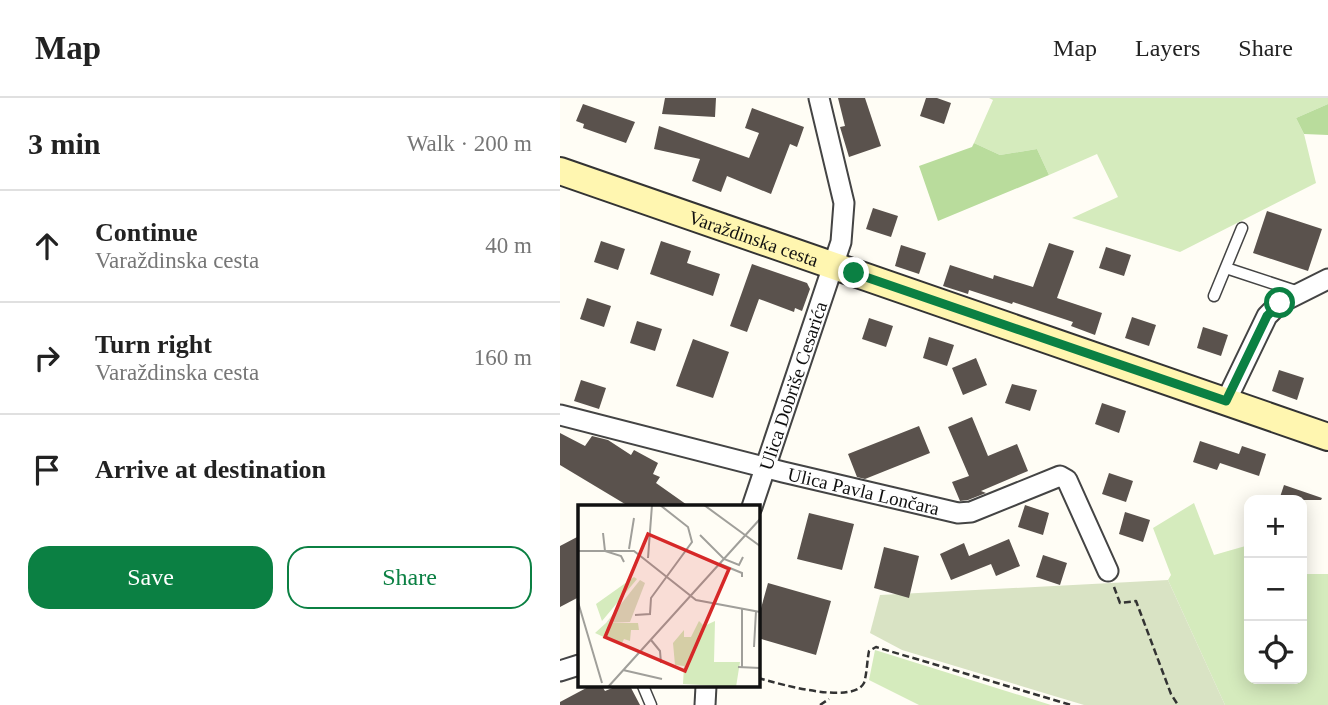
<!DOCTYPE html>
<html lang="en">
<head>
<meta charset="utf-8">
<style>
  :root { --surface:#fff; --page:#f6f6f6; --text:#222; --muted:#767676; --line:#e0e0e0; --accent:#0b8043 }
  body { margin:0; font-family:Georgia,serif; background:var(--page); color:var(--text) }
  .controls { position:absolute; right:21px; bottom:21px; display:grid; overflow:hidden; border-radius:14px; box-shadow:0 4px 18px #0003 }
  .controls button { width:63px; height:63px; display:grid; place-items:center; padding:0; border:0; border-bottom:2px solid var(--line); background:var(--surface); color:var(--text); font:35px sans-serif }
  .stop { position:absolute; width:21px; height:21px; margin:-16px; border:5px solid #0b8043; border-radius:50%; background:#fff }
  .stop.end { background:#0b8043; border-color:#fff; box-shadow:0 2px 7px #0008 }
  .list { margin:0; padding:0; list-style:none }
  h2 { display:flex; justify-content:space-between; align-items:center; height:91px; margin:0; padding:0 28px; font-size:30px }
  h2 small { font-size:23px; font-weight:400; color:var(--muted) }
  .list li { display:grid; grid-template-columns:46px 1fr auto; gap:21px; align-items:center; box-sizing:border-box; height:112px; padding:0 28px; border-top:2px solid var(--line) }
  .list b { display:block; font-size:26px; white-space:nowrap }
  .list p { margin:0; font-size:23px; white-space:nowrap; color:var(--muted) }
  .list em { font-size:23px; font-style:normal; color:var(--muted) }
  .actions { display:flex; gap:14px; padding:21px 28px }
  .actions a { flex:1; padding:16px 0; border:2px solid var(--accent); border-radius:21px; text-align:center; font-size:24px; color:var(--accent) }
  .actions .main { background:var(--accent); color:#fff }
  .icon { flex:none; width:38px; height:38px; fill:none; stroke:currentColor; stroke-width:2; stroke-linecap:round; stroke-linejoin:round }
  .map { position:relative; flex:none; width:768px; height:607px; overflow:hidden }
  header { display:flex; align-items:center; gap:42px; box-sizing:border-box; height:98px; padding:0 35px; background:var(--surface); border-bottom:2px solid var(--line) }
  header strong { font-size:33px }
  nav { display:flex; gap:38px; margin-inline-start:auto; font-size:24px }
  main { display:flex }
  aside { flex:1; background:var(--surface) }
  .map>svg:first-child { display:block }
  .green { fill:#d5ebbd }
  .forest { fill:#b9dc9c }
  .cemetery { fill:#d9e3c4 }
  .building { fill:#5a524d }
  .lines { fill:none; stroke-linecap:round; stroke-linejoin:round }
  .service-casing { stroke:#444; stroke-width:13 }
  .minor-casing { stroke:#444; stroke-width:23 }
  .secondary-casing { stroke:#333; stroke-width:30 }
  .path { stroke:#333; stroke-width:2.5; stroke-dasharray:7 3.5; stroke-linecap:butt }
  .service { stroke:#fff; stroke-width:10 }
  .minor { stroke:#fff; stroke-width:19 }
  .secondary { stroke:#fff6b0; stroke-width:26 }
  .route { stroke:#0b8043; stroke-width:9 }
  .labels { text-anchor:middle; dominant-baseline:central; stroke-width:7; stroke-linejoin:round; paint-order:stroke }
  .street-label { font-size:19px; fill:#111; stroke:#fff }
  .inset-road { fill:none; stroke:#a09f9a; stroke-width:2 }
  .view { fill:#d62828; fill-opacity:0.15; stroke:#d62828; stroke-width:3.5 }
  .inset-edge { fill:none; stroke:#111; stroke-width:3.5 }
</style>
</head>
<body>
<header>
<strong>Map</strong>
<nav><a>Map</a><a>Layers</a><a>Share</a></nav>
</header>
<main>
<aside>
<h2>3 min<small>Walk · 200 m</small></h2>
<ul class="list">
<li><svg class="icon" aria-label="ahead" viewBox="0 0 24 24"><path d="M12 20V5M6 11l6-6 6 6"/></svg><div><b>Continue</b><p>Varaždinska cesta</p></div><em>40 m</em></li>
<li><svg class="icon" aria-label="right" viewBox="0 0 24 24"><path d="M7 20v-9h11M14 6l5 5-5 5"/></svg><div><b>Turn right</b><p>Varaždinska cesta</p></div><em>160 m</em></li>
<li><svg class="icon" aria-label="arrive" viewBox="0 0 24 24"><path d="M6 21V4h12l-3 4 3 4H6"/></svg><div><b>Arrive at destination</b></div></li>
</ul>
<div class="actions"><a class="main">Save</a><a>Share</a></div>
</aside>
<div class="map">
<svg width="768" height="607" viewBox="0 0 768 607">
  <rect width="100%" height="100%" fill="#fffdf5"/>
  <path class="green" d="M429,0H768V6L736,20L744,36L756,85L620,154L512,120L558,99L537,56L489,77L477,51L440,57L414,45L433,2Z
    M634,405L654,457L689,447V581H742V476H768V607H665L608,482L611,477L593,430Z
    M315,552L491,607H359L309,582Z"/>
  <path class="forest" d="M768,6V37L744,36L736,20Z
    M414,45L440,57L477,51L489,77L378,123L359,68L412,49Z"/>
  <path class="cemetery" d="M608,482L665,607H524L342,552L310,535L320,497Z"/>
  <path class="building" d="M105,0H156L155,19L102,16Z
    M278,0H305L321,48L289,59L280,29L285,28Z
    M366,0H377L391,5L384,26L360,18Z
    M23,6L75,24L66,45L23,30L24,26L16,23Z
    M192,10L244,29L237,49L230,46L211,96L167,78L161,94L132,83L140,61L94,51L99,28L189,60L199,35L185,30Z
    M313,110L338,118L331,139L306,131Z
    M707,113L762,131L748,173L693,155Z
    M41,143L65,151L58,172L34,164Z
    M101,143L131,153L127,165L160,176L153,198L90,176Z
    M489,145L514,153L497,200L542,215L535,237L511,228L513,224L453,204L452,206L409,192L408,196L383,188L390,167L433,181L434,177L473,189Z
    M341,147L366,155L359,176L335,168Z
    M546,149L571,157L564,178L539,170Z
    M192,166L247,185L250,191L242,213L235,210L234,214L199,201L187,234L170,228Z
    M27,200L51,208L44,229L20,221Z
    M572,219L596,227L589,248L565,240Z
    M309,220L333,228L326,249L302,241Z
    M77,223L102,231L95,253L70,245Z
    M643,229L668,237L661,258L637,250Z
    M369,239L394,247L387,268L363,260Z
    M133,241L169,254L153,300L116,288Z
    M416,260L427,287L403,297L392,270Z
    M719,272L744,280L737,302L712,293Z
    M21,282L46,290L39,311L14,303Z
    M452,286L477,292L470,313L445,305Z
    M542,305L566,313L559,335L535,326Z
    M412,319L428,358L457,346L468,373L421,393L426,395L408,402L400,403L392,384L409,378L388,329Z
    M359,328L370,355L305,381L297,379L288,356Z
    M0,335L25,348L32,338L48,342L71,357L74,352L98,365L93,376L100,379L96,385L130,409H70L0,367Z
    M640,343L679,356L682,348L706,356L699,378L660,365L657,372L633,364Z
    M549,375L573,383L566,404L542,396Z
    M724,387L762,400L761,402H719Z
    M465,407L489,415L483,437L458,429Z
    M565,414L590,422L583,444L559,436Z
    M249,415L294,426L282,472L237,461Z
    M19,438V499L0,509V448Z
    M449,441L460,468L436,478L431,466L391,482L380,456L404,445L409,458Z
    M324,449L359,458L349,500L314,490Z
    M483,457L507,465L500,487L476,479Z
    M208,485L271,503L256,557L198,540V521Z
    M30,588H42L45,593L57,588H70L80,607H0V604Z"/>
  <g class="lines">
    <g class="service-casing">
      <path id="service" d="M666,170L739,194
        M654,198L682,130
        M83,588L91,607"/>
    </g>
    <g class="minor-casing">
      <g id="minor">
        <path d="M666,303L707,218L720,205L768,181"/>
        <path id="s1" d="M0,317L223,374L398,415L411,414L500,378L507,382L548,473"/>
        <path id="s2" d="M192,409L281,144L284,105L259,0"/>
        <path d="M0,573L19,567"/>
        <path d="M145,607L146,588"/>
      </g>
    </g>
    <g class="secondary-casing">
      <g id="secondary">
        <path id="s3" d="M0,73L768,339"/>
      </g>
    </g>
    <path class="path" d="M554,489L560,505L576,503L611,596L618,607
      M198,561H200
      M198,580C220,586 292,607 304,585C307,575 307,563 309,553L316,549L511,607
      M260,607L269,601"/>
    <use href="#service" class="service"/>
    <use href="#minor" class="minor"/>
    <use href="#secondary" class="secondary"/>
  </g>
  <g class="lines">
    <path class="route" d="M294,175L666,303L707,218L720,205"/>
  </g>
  <g class="labels">
    <g class="street-label">
      <text stroke="none"><textPath href="#s3" startOffset="205">Varaždinska cesta</textPath></text>
      <text stroke="none"><textPath href="#s2" startOffset="128">Ulica Dobriše Cesarića</textPath></text>
      <text stroke="none"><textPath href="#s1" startOffset="313">Ulica Pavla Lončara</textPath></text>
    </g>
  </g>
  <g transform="translate(18 407)">
    <rect width="182" height="182" fill="#fffdf5"/>
    <path d="M56,72L59,74L24,116L18,99ZM121,116L126,121L137,116L136,157H162L158,182L105,179L106,161L97,160L95,138L106,125V132H113ZM28,118H60L61,125H53L52,136L46,134L43,140L17,128Z" fill="#d5ebbd"/>
    <path d="M62,75L67,78L52,117L28,118Z" fill="#d9e3c4"/>
    <path class="inset-road" d="M126,0L182,41M25,28L27,46L43,51L46,57M122,30L146,54L161,60L165,52M51,44L56,13M0,46H56L118,95L182,107M70,53L74,0M142,59L164,68V72M0,97L24,178M164,103V162M57,110L72,109L73,93L114,37L110,22L82,0M73,135L82,146L83,158M176,142L178,106M160,162L182,163M45,165L84,174M30,182L182,14"/>
    <path class="view" d="M70,29L151,64L107,166L27,132Z"/>
    <rect width="182" height="182" class="inset-edge"/>
  </g>
</svg>
<div class="controls">
<button>+</button>
<button>−</button>
<button><svg class="icon" aria-label="locate" viewBox="0 0 24 24"><circle cx="12" cy="12" r="6"/><path d="M12 2v4M12 18v4M2 12h4M18 12h4"/></svg></button>
</div>
<div class="stop" style="left:720px;top:205px"></div>
<div class="stop end" style="left:294px;top:175px"></div>
</div>
</main>
</body>
</html>
